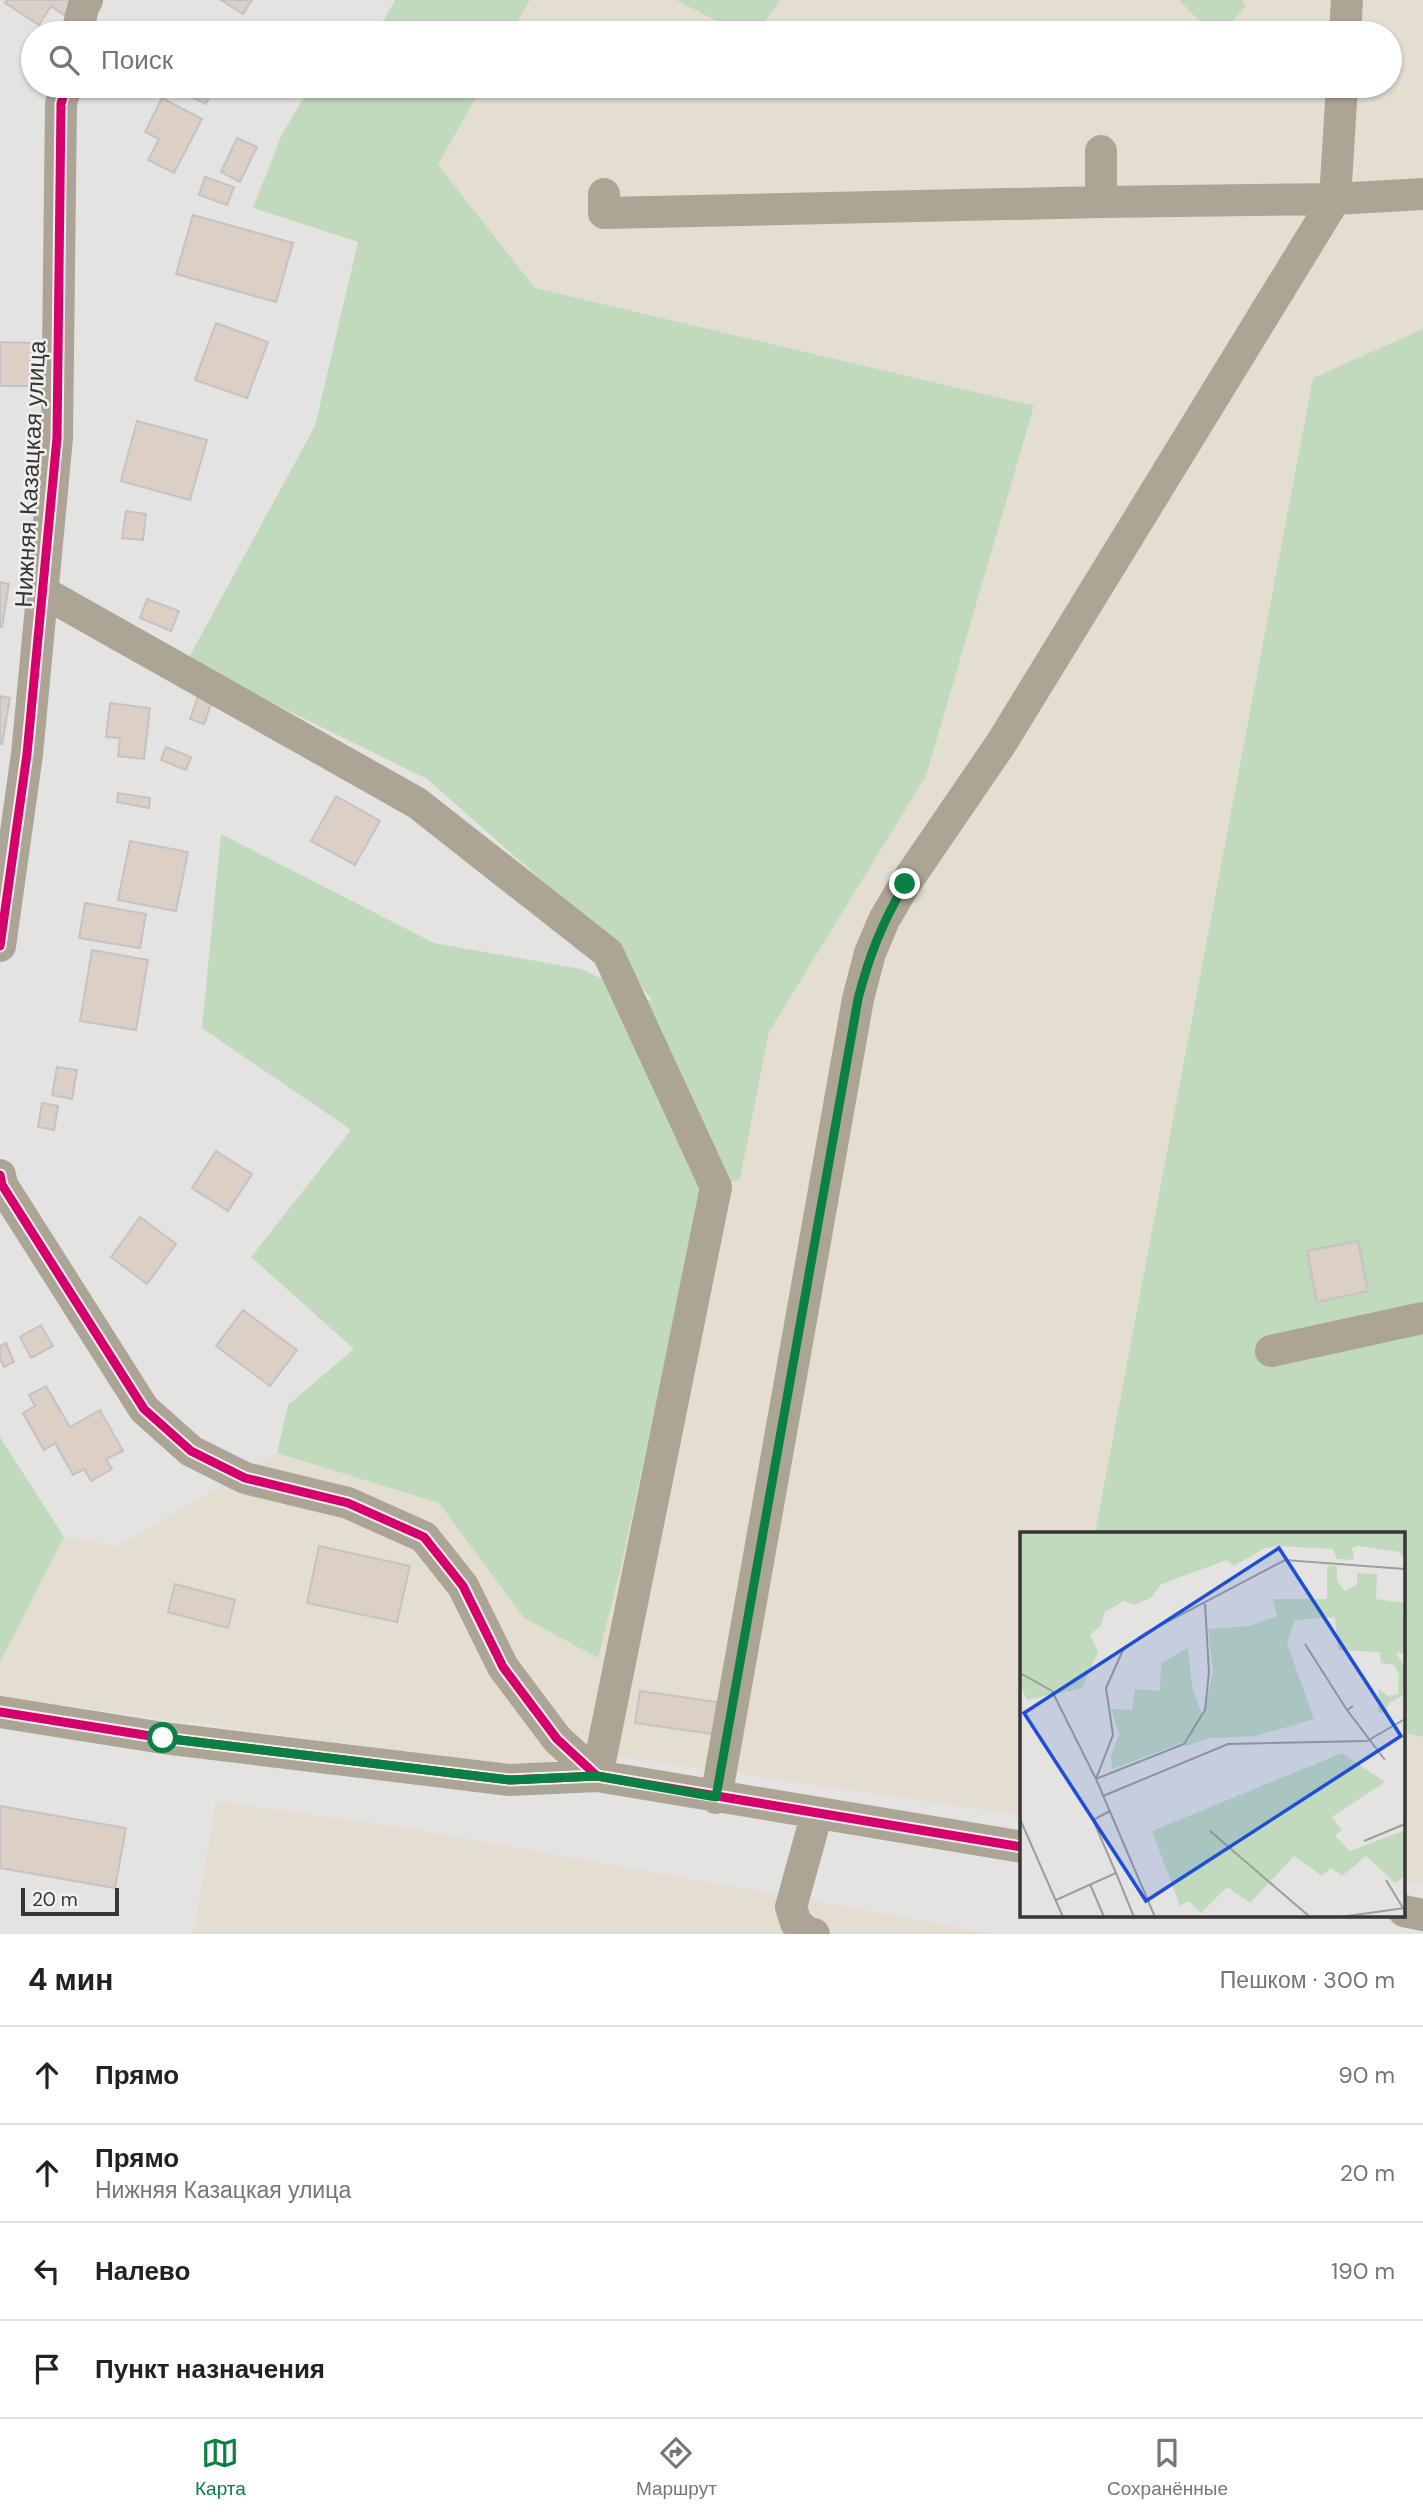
<!DOCTYPE html>
<html lang="ru">
<head>
<meta charset="utf-8">
<style>
  :root { --surface:#fff; --page:#f6f6f6; --text:#222; --muted:#767676; --line:#e0e0e0; --accent:#0b8043 }
  body { margin:0; font-family:"DM Sans",sans-serif; background:var(--page); color:var(--text) }
  .scale { position:absolute; left:21px; bottom:18px; width:98px; box-sizing:border-box; padding-left:7px; border:4px solid #373635; border-top:0; font-size:19px; line-height:24px; white-space:nowrap; color:#373635; -webkit-text-stroke:5px #f2f0ee; paint-order:stroke }
  .stop { position:absolute; width:21px; height:21px; margin:-16px; border:5px solid #0b8043; border-radius:50%; background:#fff }
  .stop.end { background:#0b8043; border-color:#fff; box-shadow:0 2px 7px #0008 }
  .list { margin:0; padding:0; list-style:none }
  h2 { display:flex; justify-content:space-between; align-items:center; height:91px; margin:0; padding:0 28px; font-size:30px }
  h2 small { font-size:23px; font-weight:400; color:var(--muted) }
  .list li { display:grid; grid-template-columns:46px 1fr auto; gap:21px; align-items:center; box-sizing:border-box; height:98px; padding:0 28px; border-top:2px solid var(--line) }
  .list b { display:block; font-size:26px; white-space:nowrap }
  .list p { margin:0; font-size:23px; white-space:nowrap; color:var(--muted) }
  .list em { font-size:23px; font-style:normal; color:var(--muted) }
  .icon { flex:none; width:38px; height:38px; fill:none; stroke:currentColor; stroke-width:2; stroke-linecap:round; stroke-linejoin:round }
  .map { position:relative; flex:none; width:1423px; height:1934px; overflow:hidden }
  .search { position:absolute; background:var(--surface); box-shadow:0 2px 5px #0004; left:21px; right:21px; top:21px; height:77px; display:flex; align-items:center; gap:18px; box-sizing:border-box; padding:0 24px; border-radius:38px; color:var(--muted); font-size:26px }
  .sheet { height:483px; background:var(--surface) }
  nav { display:flex; justify-content:space-around; align-items:center; box-sizing:border-box; height:98px; border-top:2px solid var(--line); background:var(--surface); font-size:19px; color:var(--muted) }
  nav a { display:grid; justify-items:center; gap:4px }
  nav .on { color:var(--accent) }
  .map>svg:first-child { display:block }
  .industrial { fill:#e4ddd1 }
  .green { fill:#c1dabe }
  .building { fill:#dccfc5; stroke:#c4c3c2; stroke-width:2 }
  .lines { fill:none; stroke-linecap:round; stroke-linejoin:round }
  .minor { stroke:#aca596; stroke-width:32 }
  .cycleway-casing { stroke:#f2f0ee; stroke-width:13 }
  .cycleway { stroke:#d6006c; stroke-width:9 }
  .route { stroke:#0b8043; stroke-width:9 }
  .labels { text-anchor:middle; dominant-baseline:central; stroke-width:5; stroke-linejoin:round; paint-order:stroke }
  .street-label { font-size:24px; fill:#373635; stroke:#f2f0ee }
  .inset-road { fill:none; stroke:#9f9e9c; stroke-width:2 }
  .view { fill:#1d4ed8; fill-opacity:0.15; stroke:#1d4ed8; stroke-width:3.5 }
  .inset-edge { fill:none; stroke:#373635; stroke-width:3.5 }
</style>
</head>
<body>
<div class="map">
<svg width="1423" height="1934" viewBox="0 0 1423 1934">
  <rect width="100%" height="100%" fill="#e4e3e1"/>
  <path class="industrial" d="M530,0H676L740,33H511Z
    M780,0H1423V329L1313,378L1095,1533H1022V1815L595,1753L522,1767L0,1697V1662L64,1537L118,1546L277,1453L439,1503L524,1618L598,1658L622,1563L701,1193L740,1179L769,1032L926,776L1034,407L535,288L438,165L482,86H1390V33H757Z
    M1404,1733L1423,1737V1885L1404,1882Z
    M216,1801L406,1828L996,1934H193Z"/>
  <path class="green" d="M395,0H530L511,33H377Z
    M676,0H780L757,33H740Z
    M1179,0H1242L1246,6L1222,33H1211Z
    M311,86H482L438,165L535,288L1034,406L926,776L769,1032L740,1179L701,1193L622,1563L598,1658L524,1618L439,1503L277,1453L288,1405L354,1349L251,1257L351,1130L202,1028L221,834L434,943L581,969L653,1002L606,937L427,779L187,661L315,426L358,242L253,208L282,134Z
    M1423,329V1737L1404,1733V1533H1095L1313,378Z
    M0,1437L64,1537L0,1662Z"/>
  <path class="building" d="M7,0H73L64,15L51,6L39,25L5,3Z
    M221,0H252L243,14Z
    M168,86H215L206,104Z
    M162,98L202,119L174,173L148,160L159,139L145,132Z
    M237,138L257,147L240,182L221,172Z
    M205,177L234,187L227,205L199,195Z
    M193,215L293,243L276,302L176,274Z
    M216,323L268,342L247,398L195,380Z
    M0,342L31,343L30,386H0Z
    M137,421L207,440L190,500L121,481Z
    M126,511L146,514L143,540L122,538Z
    M0,582L9,584L2,627H0Z
    M147,599L179,611L171,631L140,618Z
    M200,691L214,696L204,724L190,719Z
    M0,696L10,698L2,744H0Z
    M110,703L150,708L144,759L118,756L120,738L106,737Z
    M166,747L191,757L186,770L161,760Z
    M118,793L150,798L149,808L117,802Z
    M336,796L380,821L355,865L311,841Z
    M130,841L188,852L176,911L118,900Z
    M85,903L146,914L140,948L79,938Z
    M92,950L148,960L136,1030L80,1021Z
    M57,1067L77,1070L72,1099L52,1095Z
    M42,1103L58,1106L54,1130L38,1127Z
    M216,1151L252,1174L228,1211L192,1188Z
    M140,1217L176,1244L147,1284L111,1257Z
    M1358,1241L1368,1291L1317,1302L1307,1251Z
    M243,1310L297,1350L270,1386L216,1346Z
    M41,1325L53,1346L31,1358L20,1337Z
    M6,1343L14,1362L4,1367L0,1359V1346Z
    M46,1386L70,1427L100,1410L123,1451L106,1459L112,1469L91,1481L84,1469L73,1475L55,1443L44,1450L23,1413L35,1406L29,1395Z
    M319,1546L410,1566L397,1622L307,1603Z
    M175,1584L235,1600L228,1628L168,1612Z
    M640,1691L717,1702L713,1734L635,1723Z
    M0,1806L126,1828L115,1888L0,1868Z"/>
  <g class="lines">
    <path class="minor" d="M77,33L83,8L87,0
      M1345,33L1347,0
      M1101,151V202L1335,199L1423,194
      M604,194V213L1101,202
      M0,946L27,754L57,438L61,104L66,86
      M0,1175L2,1185L144,1409L191,1451L245,1478L348,1503L424,1537L463,1586L503,1667L557,1739L597,1776L1022,1847
      M1271,1351L1423,1318
      M0,1712L163,1738L510,1780L597,1776L716,1187L608,953L417,803L43,592
      M716,1798L858,999L870,953L884,920L905,884L1002,742L1335,199L1342,86
      M1404,1911L1423,1915
      M814,1934L808,1933L796,1923L791,1907L817,1813"/>
    <g class="cycleway-casing">
      <path id="cycleway" d="M0,946L27,754L57,438L61,104L66,86
        M0,1175L2,1185L144,1409L191,1451L245,1478L348,1503L424,1537L463,1586L503,1667L557,1739L597,1776L1022,1847
        M0,1712L163,1738L510,1780L597,1776"/>
    </g>
    <use href="#cycleway" class="cycleway"/>
  </g>
  <g class="lines">
    <path class="route" d="M163,1738L510,1780L597,1776L716,1797L858,999C869,956 882,923 905,884"/>
  </g>
  <g class="labels">
    <g class="street-label">
      <text transform="translate(30 474) rotate(-87)">Нижняя Казацкая улица</text>
    </g>
  </g>
  <g transform="translate(1020 1532)">
    <rect width="385" height="385" fill="#e4e3e1"/>
    <path d="M0,0H385V27L379,20L338,14L332,16L334,28L317,27L313,17L259,14L245,16L214,34L207,28L171,41L140,53L131,66L114,73L104,69L85,80L80,95L70,102L78,120L62,156L7,168L0,152ZM307,34H317V49L325,59L337,52V41L357,42L356,67L383,71L385,121H376L385,135V147L382,164L369,171L365,181L358,180L359,157L368,164L378,162L379,143L374,133L361,131L360,120L318,118L315,85L275,88L267,111L294,187L236,204L189,206L167,214L162,211L92,237L91,224L99,202L91,177L112,178L115,157L140,159L141,131L168,116L172,154L183,186L193,139L188,97L230,94L257,84L253,67H307ZM322,221L365,250L312,285L322,298L315,304L330,319L385,298V344L375,351L346,324L322,344L311,336L302,344L274,324L230,371L207,355L181,381L168,369L160,374L132,299Z" fill="#c1dabe"/>
    <path class="inset-road" d="M285,112L327,178M0,141L32,159L76,247L164,212L185,178L189,140L185,72M333,174L327,178L365,228M83,264L208,212L347,209L385,187M0,287L43,385M190,299L290,385M344,309L385,292M96,341L114,385M366,348L383,376M70,352L84,385M36,368L96,341L73,288L90,279M135,385L76,247L93,203L86,156L103,118L124,102L265,28L385,37M320,385L385,376"/>
    <path class="view" d="M259,16L381,204L126,369L4,181Z"/>
    <rect width="385" height="385" class="inset-edge"/>
  </g>
</svg>
<div class="scale">20 m</div>
<div class="stop" style="left:163px;top:1738px"></div>
<div class="stop end" style="left:905px;top:884px"></div>
<div class="search"><svg class="icon" aria-label="search" viewBox="0 0 24 24"><circle cx="10" cy="10" r="6"/><path d="M15 15l6 6"/></svg>Поиск</div>
</div>
<section class="sheet">
<h2>4 мин<small>Пешком · 300 m</small></h2>
<ul class="list">
<li><svg class="icon" aria-label="ahead" viewBox="0 0 24 24"><path d="M12 20V5M6 11l6-6 6 6"/></svg><div><b>Прямо</b></div><em>90 m</em></li>
<li><svg class="icon" aria-label="ahead" viewBox="0 0 24 24"><path d="M12 20V5M6 11l6-6 6 6"/></svg><div><b>Прямо</b><p>Нижняя Казацкая улица</p></div><em>20 m</em></li>
<li><svg class="icon" aria-label="left" viewBox="0 0 24 24"><path d="M17 20v-9H6M10 6l-5 5 5 5"/></svg><div><b>Налево</b></div><em>190 m</em></li>
<li><svg class="icon" aria-label="arrive" viewBox="0 0 24 24"><path d="M6 21V4h12l-3 4 3 4H6"/></svg><div><b>Пункт назначения</b></div></li>
</ul>
</section>
<nav>
<a class="on"><svg class="icon" aria-label="map" viewBox="0 0 24 24"><path d="M3 6l6-2 6 2 6-2v14l-6 2-6-2-6 2zM9 4v14M15 6v14"/></svg>Карта</a>
<a><svg class="icon" aria-label="directions" viewBox="0 0 24 24"><path d="M12 3l9 9-9 9-9-9zM9 14v-3h6M13 9l2 2-2 2"/></svg>Маршрут</a>
<a><svg class="icon" aria-label="saved" viewBox="0 0 24 24"><path d="M7 4h10v16l-5-4-5 4z"/></svg>Сохранённые</a>
</nav>
</body>
</html>
